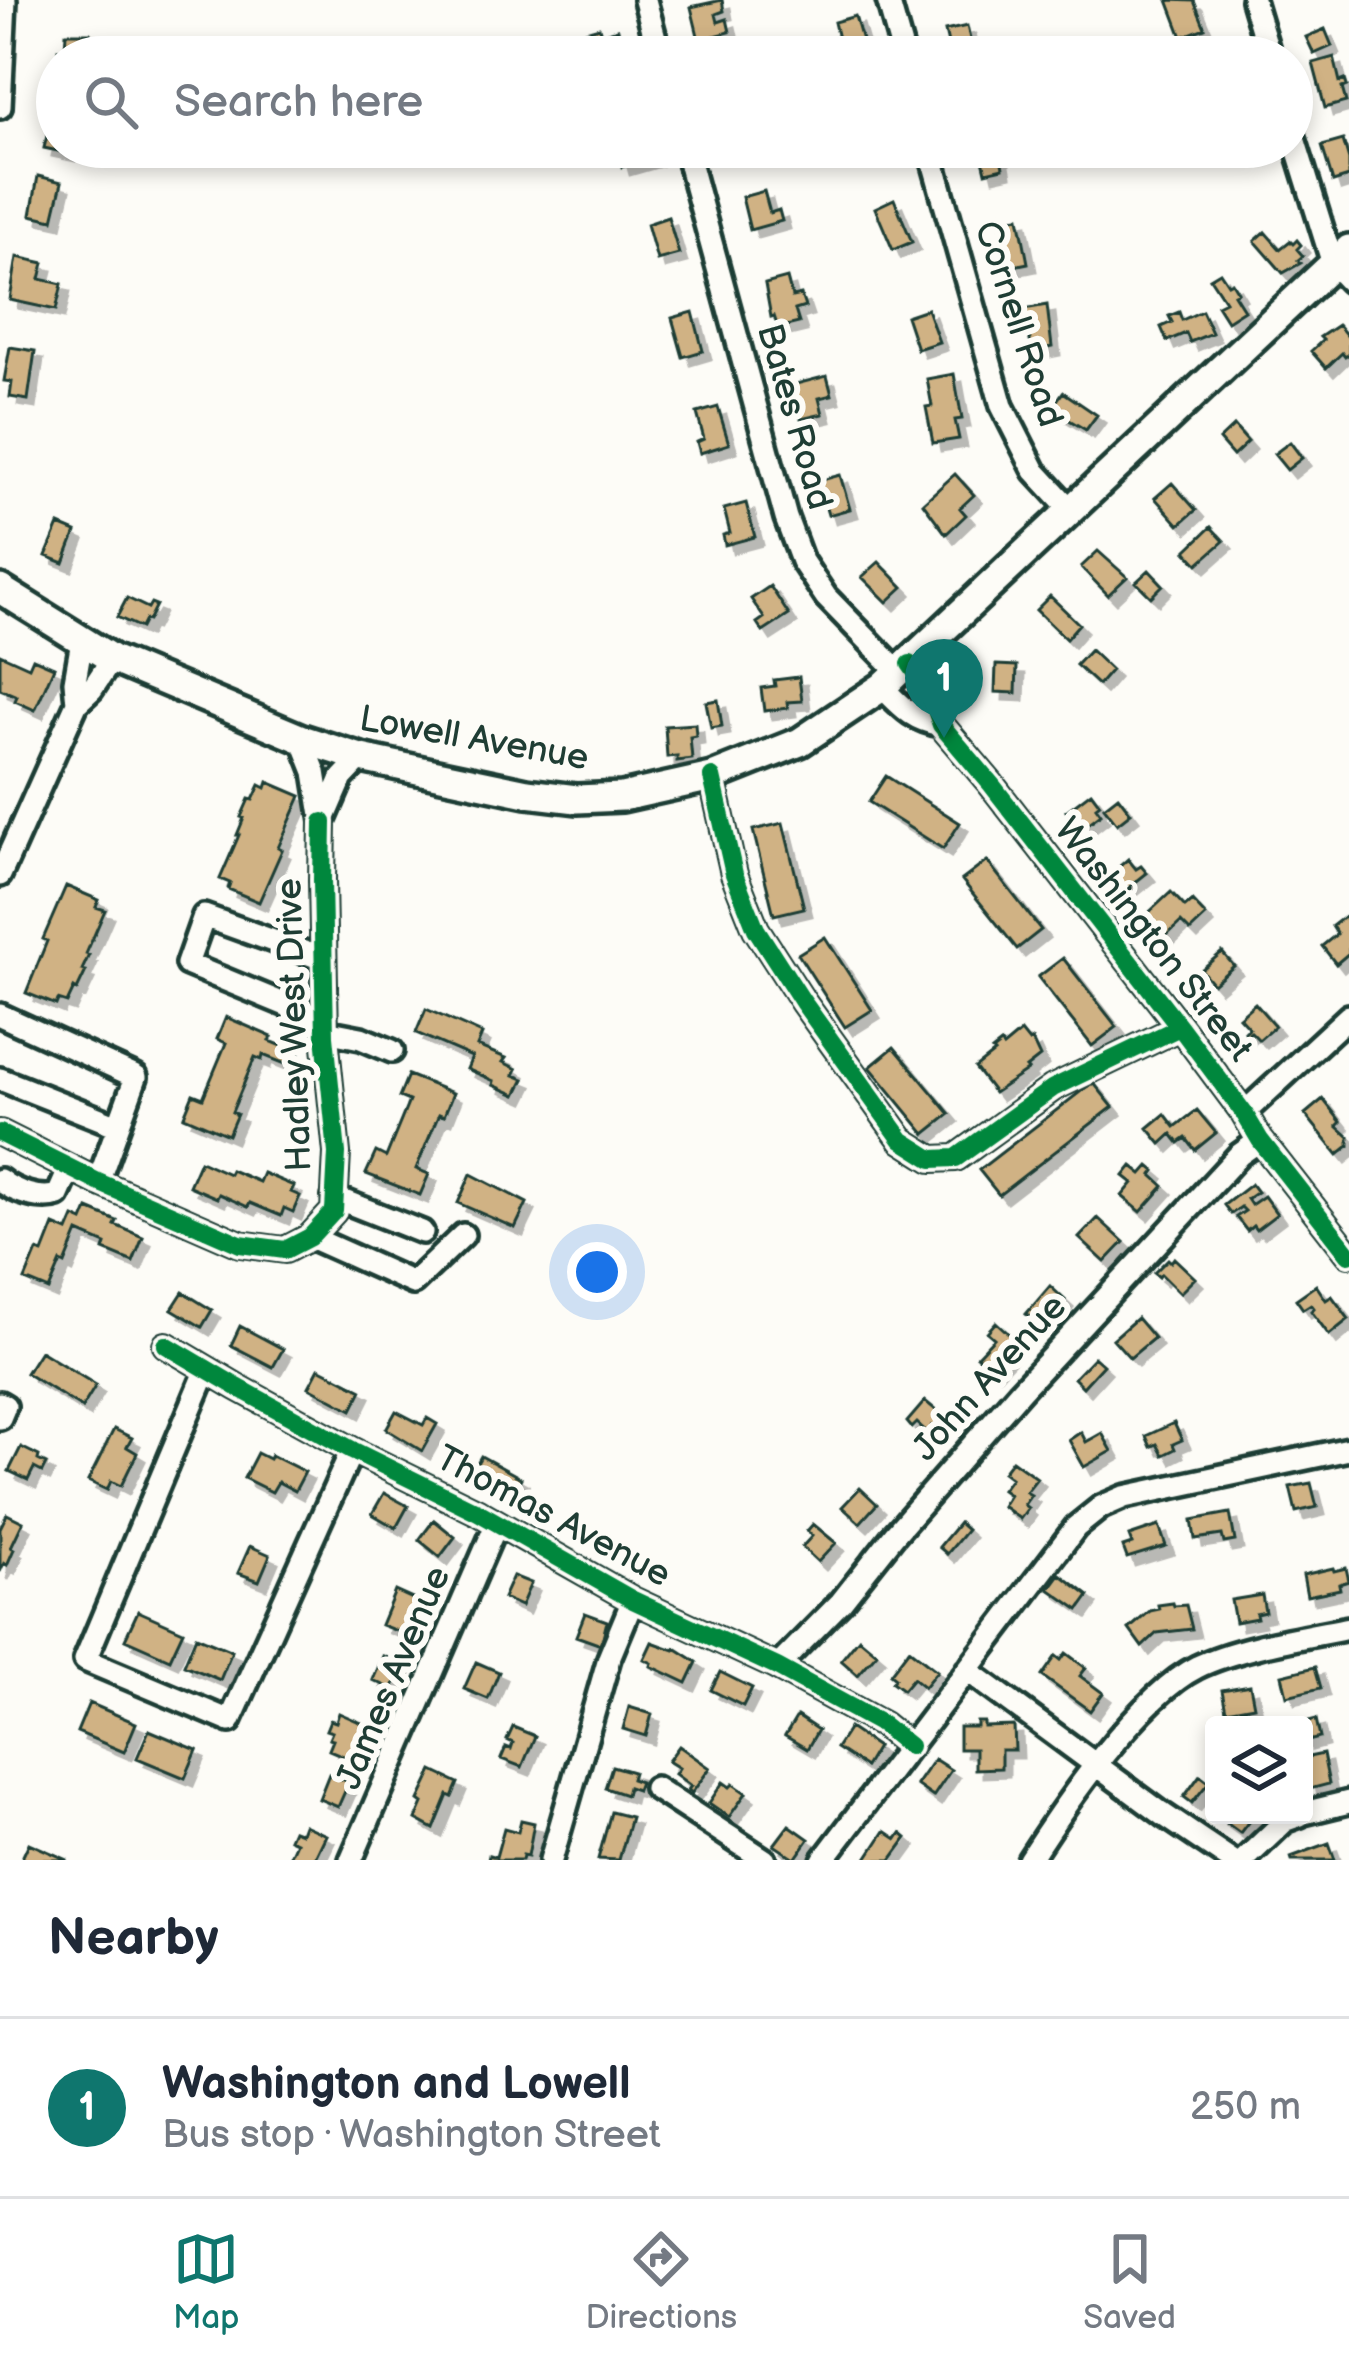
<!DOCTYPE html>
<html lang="en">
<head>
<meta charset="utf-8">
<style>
  :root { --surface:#fff; --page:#f2f2f3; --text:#1f2937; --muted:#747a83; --line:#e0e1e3; --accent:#0f766e }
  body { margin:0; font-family:"Balsamiq Sans",sans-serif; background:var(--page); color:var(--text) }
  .controls { position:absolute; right:36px; bottom:36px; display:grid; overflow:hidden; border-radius:12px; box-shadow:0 6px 18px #0003 }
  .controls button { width:108px; height:108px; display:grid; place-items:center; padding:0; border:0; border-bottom:3px solid var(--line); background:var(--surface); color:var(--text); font:60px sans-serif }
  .you { position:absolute; left:597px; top:1272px; width:42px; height:42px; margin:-30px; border:9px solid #fff; border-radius:50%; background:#1a73e8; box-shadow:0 0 0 18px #1a73e833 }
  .badge { display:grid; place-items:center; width:78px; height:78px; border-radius:50%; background:var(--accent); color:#fff; font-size:39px; font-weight:700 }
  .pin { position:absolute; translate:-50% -99px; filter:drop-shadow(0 3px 6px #0008) }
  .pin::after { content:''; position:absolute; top:63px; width:42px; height:36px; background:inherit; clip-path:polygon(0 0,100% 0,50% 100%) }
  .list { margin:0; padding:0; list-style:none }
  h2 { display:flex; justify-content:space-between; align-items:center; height:156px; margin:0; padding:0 48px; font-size:51px }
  h2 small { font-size:39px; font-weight:400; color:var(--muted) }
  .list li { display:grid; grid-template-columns:78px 1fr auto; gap:36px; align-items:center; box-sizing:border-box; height:180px; padding:0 48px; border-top:3px solid var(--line) }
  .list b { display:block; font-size:45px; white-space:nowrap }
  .list p { margin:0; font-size:39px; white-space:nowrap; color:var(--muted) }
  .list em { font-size:39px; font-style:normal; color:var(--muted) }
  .icon { flex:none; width:66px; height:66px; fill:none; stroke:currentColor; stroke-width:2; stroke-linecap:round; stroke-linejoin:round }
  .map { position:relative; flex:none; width:1349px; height:1860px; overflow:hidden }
  .search { position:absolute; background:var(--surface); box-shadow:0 6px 18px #0003; left:36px; right:36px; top:36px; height:132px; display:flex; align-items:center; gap:30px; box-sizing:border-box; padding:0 42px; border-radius:66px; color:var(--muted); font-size:45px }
  .sheet { height:336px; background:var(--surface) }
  nav { display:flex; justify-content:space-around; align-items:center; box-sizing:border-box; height:168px; border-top:3px solid var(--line); background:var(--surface); font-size:33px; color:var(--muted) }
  nav a { display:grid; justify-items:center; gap:6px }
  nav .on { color:var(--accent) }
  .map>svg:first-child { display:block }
  .building { fill:#d0b284; stroke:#1f3d34; stroke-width:3; filter:url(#shadow) }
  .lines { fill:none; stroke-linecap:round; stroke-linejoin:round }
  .minor-casing { stroke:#1f3d34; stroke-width:30 }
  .major-casing { stroke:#1f3d34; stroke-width:36 }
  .minor { stroke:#fdfcf7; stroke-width:21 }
  .major { stroke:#fdfcf7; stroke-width:27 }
  .cycleway-casing { stroke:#fdfcf7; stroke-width:26 }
  .cycleway { stroke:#00873e; stroke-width:18 }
  .labels { text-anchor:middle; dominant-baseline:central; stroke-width:12; stroke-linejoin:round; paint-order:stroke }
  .street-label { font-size:36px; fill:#1f3d34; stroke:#fdfcf7 }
</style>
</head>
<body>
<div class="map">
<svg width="1349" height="1860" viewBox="0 0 1349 1860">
  <defs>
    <filter id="shadow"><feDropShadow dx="8" dy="8" stdDeviation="0" flood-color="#0004"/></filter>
  </defs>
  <rect width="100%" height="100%" fill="#fdfcf7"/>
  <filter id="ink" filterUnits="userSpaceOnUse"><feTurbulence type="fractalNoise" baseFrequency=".00833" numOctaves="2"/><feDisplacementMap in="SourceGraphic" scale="24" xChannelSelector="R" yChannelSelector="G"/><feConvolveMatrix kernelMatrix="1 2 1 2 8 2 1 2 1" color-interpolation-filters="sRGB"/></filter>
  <g filter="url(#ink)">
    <path class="building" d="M722,0L724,11L716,14L718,22L727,19L730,32L699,40L691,7Z
      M1168,0L1194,1L1205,28L1182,37Z
      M855,16L865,51L844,56L842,50L831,54L827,42L838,39L834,22Z
      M967,26L974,57H951L945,31Z
      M599,27L601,34L618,29L624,57H600L597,48L591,50L585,31Z
      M1325,29L1332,46L1314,54L1306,37Z
      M66,33H90L89,45L85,44L81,57H58V49L65,50Z
      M1334,57L1340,82L1345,80L1347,86L1342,88L1346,102L1325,108L1313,63Z
      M51,119L57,121V147H68L67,153L44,148Z
      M1343,140L1349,160V177L1333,182L1322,146Z
      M626,147H650L653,158L622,167L619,156L628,154Z
      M980,147H999L1003,168L986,172Z
      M38,176L62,182L53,220L31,215Z
      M764,191L770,213L779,210L782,221L750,230L742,197Z
      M894,199L912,242L893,250L875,208Z
      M668,217L679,254L657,260L647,224Z
      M1019,217L1028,263L1009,267L1000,220Z
      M1265,232L1280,249L1290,241L1293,244L1297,240L1301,245L1297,249L1303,256L1298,260L1301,263L1283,273L1255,241Z
      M17,257L44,263L40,279L62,284L56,310L10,300Z
      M1220,272L1228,284L1232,282L1238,292L1234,294L1244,310L1227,321L1217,305L1225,301L1210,278Z
      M787,278L792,297L801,295L805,307L795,310L799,323L778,328L774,316L771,317L765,284Z
      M1047,305L1052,347L1032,351L1024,309Z
      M927,309L939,342L917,349L906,316Z
      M1202,311L1212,333L1190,342L1186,333L1167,341L1161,327L1172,322L1169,316L1179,312L1182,320Z
      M693,312L703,351L683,357L672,318Z
      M1338,325L1349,338V354L1345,357L1342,353L1326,368L1311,351L1323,340L1320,337Z
      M10,347L35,351L28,400L10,397L12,382L4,381Z
      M954,374L962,419L955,420L959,439L933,443L926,407L932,406L927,379Z
      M827,376L832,395L819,398L823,414L801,419L792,385Z
      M1063,392L1097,415L1086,430L1051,409Z
      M718,407L729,444L700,453L697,442L704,439L697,413Z
      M1234,426L1248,442L1233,456L1219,440Z
      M1290,442L1302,458L1287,470L1274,454Z
      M955,474L974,495L960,508L966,515L946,534L923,503Z
      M840,475L850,509L828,515L818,481Z
      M1172,483L1196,510L1179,525L1155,498Z
      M746,503L755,537L725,545L723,535L730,533L724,509Z
      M59,525L76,532L64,563L46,556Z
      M1211,527L1224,541L1198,564L1186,551Z
      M1098,551L1127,577L1108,595L1081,567Z
      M879,562L903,587L887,602L862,577Z
      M1149,570L1163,585L1151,597L1136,582Z
      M770,586L789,615L763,632L757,623L764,618L751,599Z
      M1050,596L1079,624L1066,639L1036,610Z
      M127,598L148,608L151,603L156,605L148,621L145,620L141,628L117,617Z
      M1090,650L1111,670L1098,685L1076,665Z
      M0,654L29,667L33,658L54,667L35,710L15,701L17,696L0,689Z
      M996,665L1017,666L1016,693L995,692Z
      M799,677L802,701L787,702L788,708L764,711L761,688L775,686L774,680Z
      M718,700L722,726L711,728L706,702Z
      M695,724L696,736L690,737L692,759L677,761V756L667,757L665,726Z
      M886,776L960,823L943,849L869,802Z
      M268,782L301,796L278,848L282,850L259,902L228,889L230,883L220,879L239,835H237L244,818L241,817L249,799L253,800L260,785L266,788Z
      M1091,792L1100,804L1096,807L1101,814L1080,830L1066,811Z
      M1118,796L1131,813L1117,824L1104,807Z
      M783,823L804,908L774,915L753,830Z
      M1128,859L1136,869L1141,866L1147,873L1127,889L1113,872Z
      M987,861L1041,930L1017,949L962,880Z
      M66,886L99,900L96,907L105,910L86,954L89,955L82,970L86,971L77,990L74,988L67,1003L58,1000L56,1005L26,993L47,941L43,939Z
      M1171,892L1185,907L1192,901L1206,916L1190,931L1181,922L1164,938L1144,917Z
      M1345,916L1349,921V953L1336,964L1322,946L1337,934L1332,926Z
      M825,937L872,1010L845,1027L798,954Z
      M1222,952L1234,966L1213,984L1201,970Z
      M1063,958L1117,1027L1092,1046L1038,977Z
      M1255,1003L1275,1026L1259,1040L1251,1032L1247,1035L1245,1032L1249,1028L1239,1017Z
      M426,1009L482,1034L477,1046L506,1058L503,1062L517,1069L514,1075L524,1079L516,1095L493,1085L494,1081L467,1069L472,1057L416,1033Z
      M226,1017L272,1037L270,1041L299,1053L293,1067L263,1055L262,1060L255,1057L232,1112L237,1114L228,1135L184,1116L193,1094L203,1098L226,1043L217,1039Z
      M1021,1032L1029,1042L1032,1040L1040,1057L1026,1068L1028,1070L994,1093L975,1068L994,1053L992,1051L1001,1044L1003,1047Z
      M894,1047L950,1114L925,1134L870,1067Z
      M408,1075L453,1093L444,1116L439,1114L416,1169L429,1174L420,1195L366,1174L376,1152L386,1157L409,1101L399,1097Z
      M1093,1082L1113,1107L999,1195L979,1170Z
      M1323,1099L1341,1122L1337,1126L1349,1137V1146L1338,1155L1305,1114Z
      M1197,1110L1216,1133L1195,1150L1186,1138L1179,1143L1172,1134L1161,1144L1148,1128L1165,1114L1175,1127Z
      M200,1161L229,1174L231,1170L259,1182L263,1173L294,1186L291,1192L300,1196L293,1212L284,1208L281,1216L250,1203L248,1207L219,1194L217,1198L189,1186Z
      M1132,1166L1142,1174L1149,1166L1155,1171L1152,1175L1164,1186L1141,1212L1122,1196L1133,1183L1124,1176Z
      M471,1174L527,1203L515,1228L458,1203Z
      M1251,1184L1257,1192L1247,1199L1251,1205L1264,1196L1277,1214L1256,1230L1253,1226L1247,1231L1236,1217L1245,1211L1241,1207L1231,1214L1224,1205Z
      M88,1209L117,1221L115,1225L143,1237L133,1262L104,1250L106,1244L78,1232L65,1264L61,1262L49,1290L25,1280L37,1251L43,1253L54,1225L68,1231L74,1217L83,1221Z
      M1098,1218L1124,1242L1105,1262L1079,1238Z
      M1174,1258L1195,1278L1180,1293L1161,1274L1159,1277L1154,1273L1168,1259L1171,1262Z
      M1316,1285L1326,1300L1332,1296L1349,1319L1329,1335L1311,1311L1314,1308L1311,1304L1303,1309L1296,1299Z
      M1050,1286L1065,1300L1041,1327L1026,1314Z
      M183,1292L212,1310L202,1327L172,1309Z
      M1137,1318L1154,1338L1130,1358L1113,1339Z
      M996,1322L1018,1342L992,1370L977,1356L994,1338L987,1332Z
      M240,1326L283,1349L273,1367L231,1345Z
      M40,1351L96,1385L82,1408L26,1373Z
      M1094,1357L1103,1365L1083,1387L1074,1378Z
      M319,1368L362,1390L352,1410L309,1387Z
      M925,1401L942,1415L940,1418L946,1423L938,1432L932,1426L927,1432L917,1423L912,1428L907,1422Z
      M396,1411L423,1425L427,1418L437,1424L422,1451L386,1429Z
      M1174,1423L1182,1440L1173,1444L1175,1449L1163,1455L1157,1444L1151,1447L1146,1436Z
      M114,1429L132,1438L127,1447L137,1453L121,1486L111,1481L107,1490L88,1481Z
      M1081,1432L1086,1442L1102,1433L1112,1451L1084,1467L1069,1440Z
      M21,1447L39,1456L38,1460L46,1464L42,1472L34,1468L28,1480L9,1471Z
      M257,1453L269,1459L271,1455L305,1472L295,1491L278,1482L272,1492L244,1478Z
      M481,1456L521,1478L512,1494L472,1472Z
      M1012,1460L1037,1478L1026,1492L1031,1495L1024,1505L1028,1508L1020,1519L1002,1506L1009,1495L1002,1490L1011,1478L1003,1472Z
      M1311,1483L1317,1507L1296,1512L1290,1487Z
      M860,1488L877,1504L860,1523L842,1507Z
      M384,1493L408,1506L396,1528L372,1514Z
      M1230,1513L1235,1541L1224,1543L1222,1535L1195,1539L1192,1520Z
      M7,1514L23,1522L11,1547L14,1549L7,1565L4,1563L0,1572V1528Z
      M434,1520L455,1537L440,1557L419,1540Z
      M959,1523L967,1530L947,1554L939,1547Z
      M813,1524L836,1543L818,1562L802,1547L812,1536L807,1531Z
      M1159,1526L1166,1546L1127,1558L1123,1547L1132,1544L1129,1536Z
      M250,1546L270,1555L259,1581L238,1573Z
      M1333,1568L1334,1571L1346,1568L1349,1581L1339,1584L1340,1589L1307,1596L1303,1575Z
      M1060,1574L1089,1596L1079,1610L1049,1589Z
      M513,1576L531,1583L521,1606L503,1598Z
      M395,1591L417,1601L411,1614L415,1616L411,1625L416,1627L412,1637L381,1625Z
      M1262,1595L1265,1612L1256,1614L1257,1618L1235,1622L1231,1600Z
      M1173,1603L1174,1606L1186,1605L1192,1629L1157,1633L1142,1647L1129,1629L1150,1611L1159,1609L1158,1605Z
      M138,1611L183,1631L170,1659L125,1639Z
      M585,1613L607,1621L601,1645L576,1636Z
      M196,1636L232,1651L220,1680L184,1665Z
      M859,1638L877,1653L858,1675L841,1660Z
      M652,1642L674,1650L675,1648L697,1662L687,1683L651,1666L652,1663L644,1659Z
      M909,1649L937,1671L924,1687L913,1678L903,1690L892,1682L895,1678L890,1674Z
      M1066,1653L1086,1668L1080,1676L1103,1693L1090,1711L1042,1676L1056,1656L1061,1660Z
      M383,1656L403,1664L392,1689L373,1680Z
      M476,1662L499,1672L488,1699L464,1689Z
      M1315,1667L1321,1688L1287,1696L1282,1675Z
      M720,1672L752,1688L743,1706L711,1690Z
      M1250,1685L1254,1706L1226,1711L1222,1690Z
      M89,1703L136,1723L124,1752L77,1732Z
      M629,1707L652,1714L646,1736L623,1729Z
      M339,1713L364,1724L348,1758L329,1750L333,1740L329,1739L332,1732L326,1730L330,1720L336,1722Z
      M797,1716L818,1730L807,1749L785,1736Z
      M1316,1719L1320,1738L1304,1742V1725H1294Z
      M977,1722H984V1727L1014,1726L1015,1750H1001V1768L975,1769V1749H959V1727H977Z
      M513,1727L535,1736L522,1767L501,1759L506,1747L511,1749L513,1743L507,1740Z
      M849,1728L877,1747L865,1767L836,1748Z
      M149,1730L197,1750L185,1778L137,1758Z
      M679,1746L710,1768L692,1793L688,1790L691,1786L675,1774L679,1768L668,1761Z
      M1323,1754L1329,1784L1310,1789L1304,1758Z
      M934,1759L951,1770L933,1797L916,1785Z
      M612,1766L633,1772L631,1779L640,1782L637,1790L628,1787L626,1795L605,1788Z
      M433,1771L458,1783L452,1797L448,1795L434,1829L416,1819L423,1803L419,1800Z
      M329,1774L349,1782L338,1807L319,1799Z
      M1200,1775L1209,1782L1192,1803L1184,1797Z
      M723,1782L730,1787L733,1784L746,1793L729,1817L709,1803Z
      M611,1812L631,1817L619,1860L598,1859Z
      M1219,1815H1251L1253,1816L1240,1833L1218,1817Z
      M521,1820L534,1823L528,1856L523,1855L522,1860H488L489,1855L496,1857L504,1828L518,1832Z
      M304,1825L326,1835L314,1860H288L296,1842L289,1839L293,1830L301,1833Z
      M789,1825L809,1839L795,1859L774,1845Z
      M885,1831L897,1839L901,1833L907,1838L891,1860H866Z
      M29,1843L68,1860H21Z
      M1329,1843L1335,1860H1292L1291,1857Z"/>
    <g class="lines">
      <g class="minor-casing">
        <path id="minor" d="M645,0L660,57
          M888,0L904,57
          M1253,0L1270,57
          M0,107L5,0
          M1292,132L1333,264L1349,281
          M685,147L786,518L802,561L826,597L899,672
          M929,147L1002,406L1035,471L1070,509
          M82,641L75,681L77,703L92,689L112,659
          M910,664L930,692L941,725L991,784L1180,1027L1244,1113L1260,1140L1349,1254
          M882,687C902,707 912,720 941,725
          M302,739L315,772L323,822L342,778L361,758
          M712,777L734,874L756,929L803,1002L902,1140L932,1159L956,1158L1053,1088L1180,1027
          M0,875L77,703
          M323,959L204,916L187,964L325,1021
          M0,1015L136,1077L98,1182
          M325,1031L361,1038L392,1051
          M0,1079L118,1126
          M1244,1113L1349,1016
          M0,1133L98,1182L240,1244L285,1250L310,1237L334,1211L337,1153L325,1036L322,880L323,822
          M0,1180C14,1192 41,1201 58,1195L70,1168
          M334,1197L422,1232
          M310,1237L413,1283L463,1235
          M166,1345L237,1387L352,1450L478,1512L633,1600L777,1667L883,1725L909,1746
          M207,1369L85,1660L230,1721L352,1450
          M0,1403L5,1406L0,1418
          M777,1667L841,1602L894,1535L1021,1390L1239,1155L1260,1140
          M967,1670L1164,1815L1231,1860
          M655,1788L765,1860
          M1304,1813L1349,1802
          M351,1860L497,1523
          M551,1860L609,1658L633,1600
          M823,1860L1076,1527L1101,1507L1124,1497L1349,1449
          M1029,1860C1065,1804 1139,1696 1197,1667C1238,1647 1304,1637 1349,1628
          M1244,1860L1286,1820L1300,1815"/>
      </g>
      <g class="major-casing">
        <path id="major" d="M0,589L112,659L302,739L361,758L527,793L577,799L622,797L712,777L800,742L882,687L1349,249"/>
      </g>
      <use href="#minor" class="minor"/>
      <use href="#major" class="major"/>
      <g class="cycleway-casing">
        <path id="cycleway" d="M910,664L930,692L941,725L991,784L1180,1027L1244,1113L1260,1140L1349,1254
          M712,777L734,874L756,929L803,1002L902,1140L932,1159L956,1158L1053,1088L1180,1027
          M0,1133L98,1182L240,1244L285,1250L310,1237L334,1211L337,1153L325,1036L322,880L323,822
          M166,1345L237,1387L352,1450L478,1512L633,1600L777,1667L883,1725L909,1746"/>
      </g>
      <use href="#cycleway" class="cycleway"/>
    </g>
  </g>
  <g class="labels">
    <g class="street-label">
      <text transform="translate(1018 324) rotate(72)">Cornell Road</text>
      <text transform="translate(794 417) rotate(74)">Bates Road</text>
      <text transform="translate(474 739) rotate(10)">Lowell Avenue</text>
      <text transform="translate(1153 940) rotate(52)">Washington Street</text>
      <text transform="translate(295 1025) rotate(-92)">Hadley West Drive</text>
      <text transform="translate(990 1378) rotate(-48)">John Avenue</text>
      <text transform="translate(553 1517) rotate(28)">Thomas Avenue</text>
      <text transform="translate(394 1678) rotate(-67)">James Avenue</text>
    </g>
  </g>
</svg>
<div class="controls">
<button><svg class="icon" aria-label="layers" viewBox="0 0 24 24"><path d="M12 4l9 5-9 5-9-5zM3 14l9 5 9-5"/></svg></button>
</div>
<div class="you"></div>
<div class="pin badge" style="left:944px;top:738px">1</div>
<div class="search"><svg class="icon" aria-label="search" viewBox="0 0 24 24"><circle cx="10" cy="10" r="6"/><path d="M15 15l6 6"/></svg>Search here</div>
</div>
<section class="sheet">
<h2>Nearby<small></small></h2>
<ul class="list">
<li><span class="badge">1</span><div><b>Washington and Lowell</b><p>Bus stop · Washington Street</p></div><em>250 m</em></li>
</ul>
</section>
<nav>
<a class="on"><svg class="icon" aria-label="map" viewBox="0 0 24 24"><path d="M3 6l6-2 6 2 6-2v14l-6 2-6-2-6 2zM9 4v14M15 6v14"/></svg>Map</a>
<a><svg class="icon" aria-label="directions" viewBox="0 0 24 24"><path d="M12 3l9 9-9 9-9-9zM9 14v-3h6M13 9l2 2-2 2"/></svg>Directions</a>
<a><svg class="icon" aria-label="saved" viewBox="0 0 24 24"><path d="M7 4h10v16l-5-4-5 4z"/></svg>Saved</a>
</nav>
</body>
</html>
